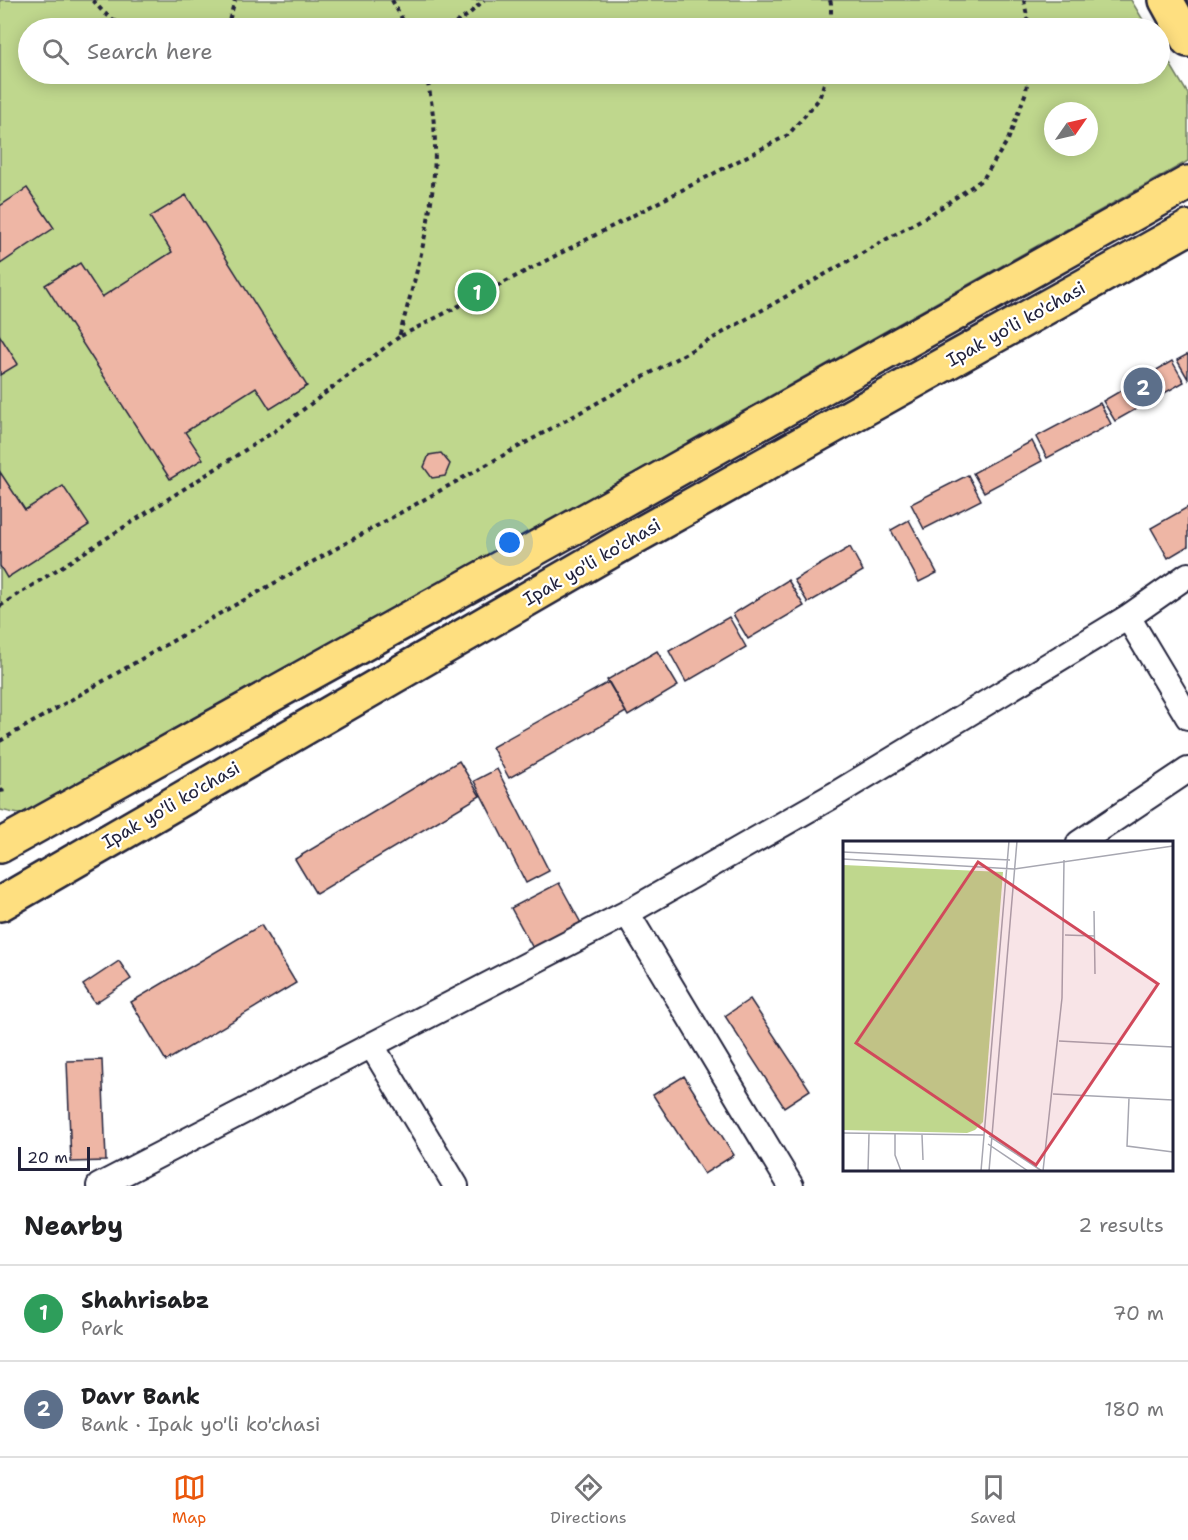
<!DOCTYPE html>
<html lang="en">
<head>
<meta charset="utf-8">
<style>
  :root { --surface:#fff; --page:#f6f6f6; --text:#202124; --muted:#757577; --line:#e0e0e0; --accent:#ea580c }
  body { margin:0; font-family:"Shantell Sans",sans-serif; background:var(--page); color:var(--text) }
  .compass { position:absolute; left:1044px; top:102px; width:54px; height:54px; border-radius:50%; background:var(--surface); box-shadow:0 3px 15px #0003; rotate:56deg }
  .scale { position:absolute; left:18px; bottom:15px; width:72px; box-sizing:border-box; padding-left:6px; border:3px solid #22223b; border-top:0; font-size:16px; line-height:21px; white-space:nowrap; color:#22223b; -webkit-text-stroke:4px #fff; paint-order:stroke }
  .you { position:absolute; left:510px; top:543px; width:21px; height:21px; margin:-15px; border:4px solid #fff; border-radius:50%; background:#1a73e8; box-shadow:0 0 0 9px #1a73e833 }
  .badge { display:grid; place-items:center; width:39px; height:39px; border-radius:50%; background:var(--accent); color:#fff; font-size:20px; font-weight:700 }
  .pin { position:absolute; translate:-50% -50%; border:3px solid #fff; box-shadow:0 2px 6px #0006 }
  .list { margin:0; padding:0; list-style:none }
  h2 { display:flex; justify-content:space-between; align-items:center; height:78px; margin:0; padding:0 24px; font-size:26px }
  h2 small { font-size:20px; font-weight:400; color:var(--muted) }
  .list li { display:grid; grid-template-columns:39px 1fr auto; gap:18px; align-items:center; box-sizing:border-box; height:96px; padding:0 24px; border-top:2px solid var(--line) }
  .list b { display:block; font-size:22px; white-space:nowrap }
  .list p { margin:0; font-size:20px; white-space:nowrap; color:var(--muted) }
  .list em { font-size:20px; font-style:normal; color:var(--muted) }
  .icon { flex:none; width:33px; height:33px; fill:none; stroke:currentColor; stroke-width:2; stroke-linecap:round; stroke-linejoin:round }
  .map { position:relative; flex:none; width:1188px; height:1186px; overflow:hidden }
  .search { position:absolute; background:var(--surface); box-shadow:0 3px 15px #0003; left:18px; right:18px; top:18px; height:66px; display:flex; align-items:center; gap:15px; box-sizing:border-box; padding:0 21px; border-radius:33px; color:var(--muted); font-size:22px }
  .sheet { height:270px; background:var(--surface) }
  nav { display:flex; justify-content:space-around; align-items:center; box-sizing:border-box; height:84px; border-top:2px solid var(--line); background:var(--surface); font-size:16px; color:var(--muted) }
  nav a { display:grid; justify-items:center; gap:3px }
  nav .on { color:var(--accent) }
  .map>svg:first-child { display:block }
  .green { fill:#bfd78d; stroke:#707c64; stroke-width:1.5; fill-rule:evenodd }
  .building { fill:#eeb6a5; stroke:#22223b; stroke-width:1.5 }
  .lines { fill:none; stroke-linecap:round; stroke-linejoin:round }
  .minor-casing { stroke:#22223b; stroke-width:28 }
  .primary-casing { stroke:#22223b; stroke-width:38 }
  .path { stroke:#22223b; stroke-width:4; stroke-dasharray:4.5 4.5; stroke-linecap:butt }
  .minor { stroke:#fff; stroke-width:24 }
  .primary { stroke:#fedf80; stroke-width:33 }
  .labels { text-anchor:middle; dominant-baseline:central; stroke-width:4.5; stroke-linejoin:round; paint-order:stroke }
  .street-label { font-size:18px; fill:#22223b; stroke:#fff }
  .inset-road { fill:none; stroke:#a7a7b1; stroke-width:1.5 }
  .view { fill:#d1495b; fill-opacity:0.15; stroke:#d1495b; stroke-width:3 }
  .inset-edge { fill:none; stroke:#22223b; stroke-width:3 }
</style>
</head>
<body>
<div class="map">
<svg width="1188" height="1186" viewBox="0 0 1188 1186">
  <rect width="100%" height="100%" fill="#fff"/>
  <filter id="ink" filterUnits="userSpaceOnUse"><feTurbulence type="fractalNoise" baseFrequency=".0167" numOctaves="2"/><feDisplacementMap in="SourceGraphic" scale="12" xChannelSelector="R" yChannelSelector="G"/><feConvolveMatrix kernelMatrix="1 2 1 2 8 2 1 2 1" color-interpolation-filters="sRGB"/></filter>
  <g filter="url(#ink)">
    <path class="green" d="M0,0H1131L1148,28H28V74H1160V47L1188,94V161L720,424L100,777L28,816L0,810ZM1053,111H1089V147H1053Z"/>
    <path class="building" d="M27,188L54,228L0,264V206Z
      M186,195L307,386L270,409L256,387L185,432L203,459L170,479L45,285L80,263L102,297L172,252L150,217Z
      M0,336L18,364L0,375Z
      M1188,354V379L1177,360Z
      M1172,361L1184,382L1115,421L1103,401Z
      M1100,403L1111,424L1047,458L1036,437Z
      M1032,441L1042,461L984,492L973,473Z
      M441,453L450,464L445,476L432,478L424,467L429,455Z
      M0,472L25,510L63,486L89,525L7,578L0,566Z
      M968,475L981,500L924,529L911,504Z
      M1188,507V546L1168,558L1151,528Z
      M909,520L937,573L919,582L891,530Z
      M850,547L863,571L808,603L794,580Z
      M788,580L804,606L748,639L733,614Z
      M729,617L746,647L686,682L669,651Z
      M657,651L678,686L628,716L607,680Z
      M609,682L626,712L509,778L492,747Z
      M459,761L480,796L316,894L295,859Z
      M497,769L549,871L526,883L474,781Z
      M559,883L582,925L534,950L511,908Z
      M261,925L296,983L166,1061L131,1002Z
      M119,961L131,979L95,1003L83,985Z
      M750,999L810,1090L784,1107L725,1016Z
      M102,1060L106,1161L71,1162L67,1061Z
      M684,1076L734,1155L704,1174L653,1095Z"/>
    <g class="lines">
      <g class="minor-casing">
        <path id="minor" d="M1128,617L1188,717
          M1079,843L1188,770
          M627,913L791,1186
          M372,1046L456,1186
          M99,1186L627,913L834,795L1128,617L1188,575"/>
      </g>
      <g class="primary-casing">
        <path id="primary" d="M1166,0L1188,40
          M0,846L619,502L1188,183
          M0,904L633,538L1188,228"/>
      </g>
      <path class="path" d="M93,0L103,12L125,28
        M392,0L407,28
        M830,0L831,4V28
        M1024,0L1029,28
        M227,28L235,0
        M448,28L468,15L484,0
        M229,74L267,80L302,81L347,74
        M426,74C431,97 435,123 435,147C435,212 416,275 399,337L788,135L819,99L827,74
        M0,606L275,431L399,337
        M0,741L219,614L708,341L936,211L983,179L1008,140L1026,92L1028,74
        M0,791L6,790"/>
      <use href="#minor" class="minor"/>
      <use href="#primary" class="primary"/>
    </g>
  </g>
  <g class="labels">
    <g class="street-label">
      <text transform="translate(1016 324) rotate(-29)">Ipak yo'li ko'chasi</text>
      <text transform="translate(592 562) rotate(-30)">Ipak yo'li ko'chasi</text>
      <text transform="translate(171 805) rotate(-30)">Ipak yo'li ko'chasi</text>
    </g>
  </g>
  <g transform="translate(843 841)">
    <rect width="330" height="330" fill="#fff"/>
    <path d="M0,24L160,31L140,281L132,289L124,292L0,289Z" fill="#bfd78d"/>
    <path class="inset-road" d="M0,11L167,19M0,18L171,28L330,5M251,70L252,133M222,94L252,95M216,200L330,206M210,253L330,259M286,257L284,305L330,311M0,292L141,294M52,293V314L58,330M79,294L80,319M146,295L199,330M145,303L185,330M25,330L26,293M138,330L166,0M146,330L174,0M200,330L219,157L221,19"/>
    <path class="view" d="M135,21L315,143L193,324L13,202Z"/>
    <rect width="330" height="330" class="inset-edge"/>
  </g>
</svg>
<svg class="compass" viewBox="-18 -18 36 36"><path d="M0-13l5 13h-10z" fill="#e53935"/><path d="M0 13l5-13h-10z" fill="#757577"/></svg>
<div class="scale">20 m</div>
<div class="you"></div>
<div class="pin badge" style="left:477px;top:292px;background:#2e9e5b">1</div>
<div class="pin badge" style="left:1143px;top:387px;background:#5c6f8a">2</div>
<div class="search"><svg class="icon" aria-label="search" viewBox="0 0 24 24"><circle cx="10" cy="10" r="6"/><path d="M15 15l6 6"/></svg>Search here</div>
</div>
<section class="sheet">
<h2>Nearby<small>2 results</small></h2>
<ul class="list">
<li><span class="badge" style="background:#2e9e5b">1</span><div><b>Shahrisabz</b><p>Park</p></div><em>70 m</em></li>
<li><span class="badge" style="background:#5c6f8a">2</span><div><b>Davr Bank</b><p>Bank · Ipak yo'li ko'chasi</p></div><em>180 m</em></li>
</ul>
</section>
<nav>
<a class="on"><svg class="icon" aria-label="map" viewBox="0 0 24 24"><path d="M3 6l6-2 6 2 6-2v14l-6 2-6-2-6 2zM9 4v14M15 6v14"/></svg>Map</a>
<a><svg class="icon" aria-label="directions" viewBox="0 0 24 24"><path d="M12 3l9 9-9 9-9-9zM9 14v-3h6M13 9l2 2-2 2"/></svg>Directions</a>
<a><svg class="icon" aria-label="saved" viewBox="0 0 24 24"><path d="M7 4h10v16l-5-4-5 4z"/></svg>Saved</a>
</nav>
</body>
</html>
